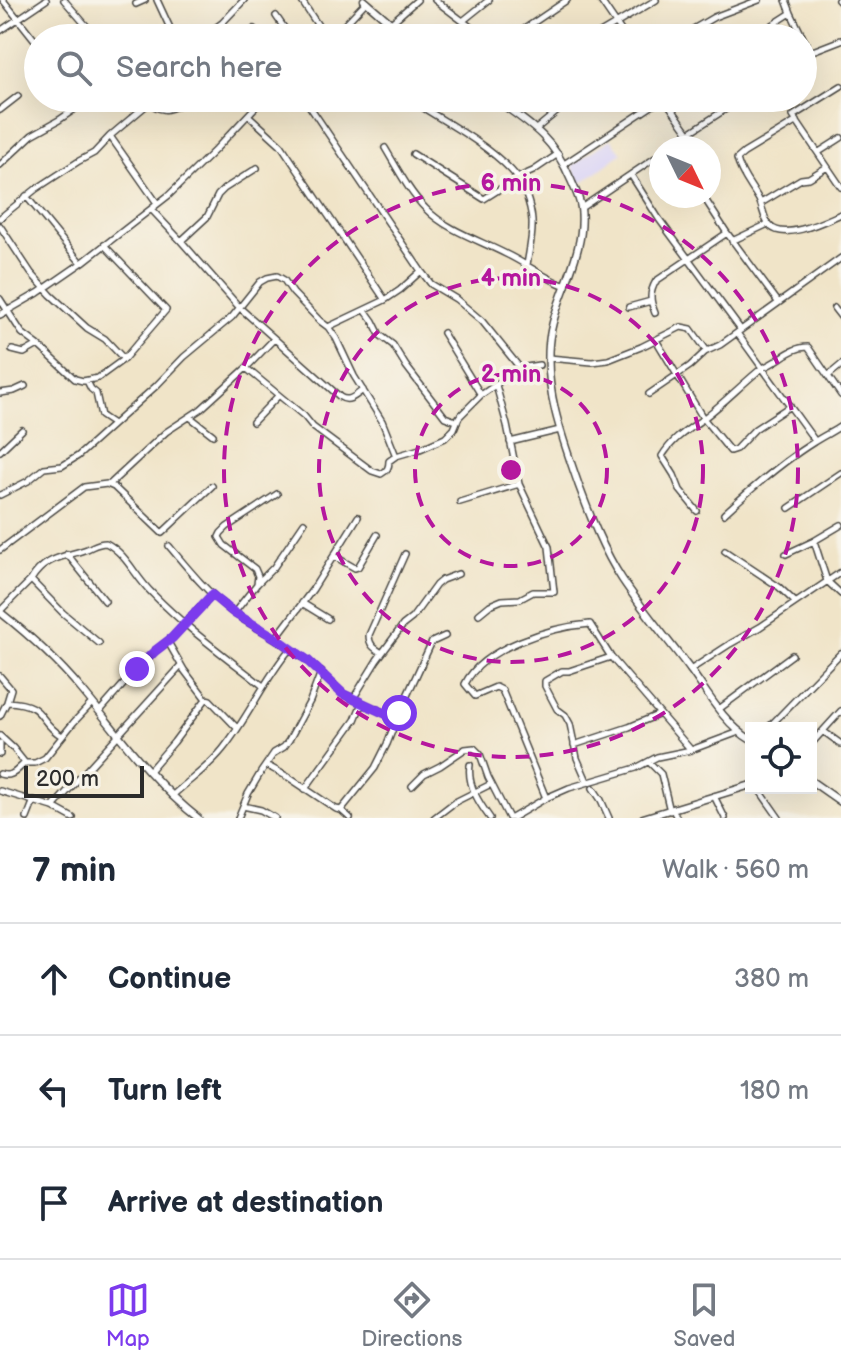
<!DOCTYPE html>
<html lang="en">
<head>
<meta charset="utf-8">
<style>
  :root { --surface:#fff; --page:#f6f6f7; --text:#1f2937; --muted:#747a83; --line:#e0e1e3; --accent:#7c3aed }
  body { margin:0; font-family:"Balsamiq Sans",sans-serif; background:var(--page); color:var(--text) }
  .controls { position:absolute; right:24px; bottom:24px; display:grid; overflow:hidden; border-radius:0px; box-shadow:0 8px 32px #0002 }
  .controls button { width:72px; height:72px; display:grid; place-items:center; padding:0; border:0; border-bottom:2px solid var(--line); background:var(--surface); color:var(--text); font:40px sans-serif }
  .compass { position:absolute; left:649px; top:136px; width:72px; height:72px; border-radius:50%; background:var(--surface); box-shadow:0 8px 32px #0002; rotate:133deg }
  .scale { position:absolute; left:24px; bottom:20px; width:120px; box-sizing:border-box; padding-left:8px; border:4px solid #2b2b2b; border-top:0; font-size:22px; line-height:28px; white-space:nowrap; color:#2b2b2b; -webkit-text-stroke:6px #f7f3e8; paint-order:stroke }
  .stop { position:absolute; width:24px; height:24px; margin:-18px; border:6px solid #7c3aed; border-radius:50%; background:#fff }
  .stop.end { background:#7c3aed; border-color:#fff; box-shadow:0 2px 8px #0008 }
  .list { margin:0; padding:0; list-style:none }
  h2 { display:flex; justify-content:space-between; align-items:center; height:104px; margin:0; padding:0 32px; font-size:34px }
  h2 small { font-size:26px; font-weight:400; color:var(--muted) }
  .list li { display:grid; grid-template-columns:52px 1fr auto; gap:24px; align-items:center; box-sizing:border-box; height:112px; padding:0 32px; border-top:2px solid var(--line) }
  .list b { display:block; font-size:30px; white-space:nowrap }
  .list em { font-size:26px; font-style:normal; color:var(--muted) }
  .icon { flex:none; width:44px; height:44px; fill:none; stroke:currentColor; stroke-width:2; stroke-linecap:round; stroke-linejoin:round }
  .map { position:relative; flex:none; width:841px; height:818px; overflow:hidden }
  .search { position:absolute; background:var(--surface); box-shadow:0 8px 32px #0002; left:24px; right:24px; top:24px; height:88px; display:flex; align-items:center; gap:20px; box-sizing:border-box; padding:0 28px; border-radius:44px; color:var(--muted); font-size:30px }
  .sheet { height:440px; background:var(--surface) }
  nav { display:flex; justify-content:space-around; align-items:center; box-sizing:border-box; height:112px; border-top:2px solid var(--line); background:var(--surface); font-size:22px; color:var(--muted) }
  nav a { display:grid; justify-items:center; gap:4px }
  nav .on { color:var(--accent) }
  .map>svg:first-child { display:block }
  .built { fill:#dcd6f6 }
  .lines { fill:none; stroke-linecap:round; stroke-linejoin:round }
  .minor-casing { stroke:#494743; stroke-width:8 }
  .tertiary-casing { stroke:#494743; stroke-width:9 }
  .minor { stroke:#fff; stroke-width:5 }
  .tertiary { stroke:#fff; stroke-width:6 }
  .route { stroke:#7c3aed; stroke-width:10 }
  .ring { fill:none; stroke:#b5179e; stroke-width:4; stroke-dasharray:14 10 }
  .centre { fill:#b5179e; stroke:#f7f3e8; stroke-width:4 }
  .ring-label { font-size:24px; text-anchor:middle; font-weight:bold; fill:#b5179e; stroke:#f7f3e8; stroke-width:7; stroke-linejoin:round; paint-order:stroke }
</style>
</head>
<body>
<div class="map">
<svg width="841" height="818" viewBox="0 0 841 818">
  <rect width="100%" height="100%" fill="#f7f3e8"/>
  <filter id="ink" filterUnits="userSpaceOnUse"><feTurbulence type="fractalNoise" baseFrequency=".0125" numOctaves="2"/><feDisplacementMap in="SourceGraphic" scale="16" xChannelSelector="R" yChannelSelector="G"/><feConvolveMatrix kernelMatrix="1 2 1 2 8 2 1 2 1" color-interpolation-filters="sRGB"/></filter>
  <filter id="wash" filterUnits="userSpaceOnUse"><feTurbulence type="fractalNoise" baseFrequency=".006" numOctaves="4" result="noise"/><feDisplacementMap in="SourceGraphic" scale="32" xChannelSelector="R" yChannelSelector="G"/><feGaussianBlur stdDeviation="1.8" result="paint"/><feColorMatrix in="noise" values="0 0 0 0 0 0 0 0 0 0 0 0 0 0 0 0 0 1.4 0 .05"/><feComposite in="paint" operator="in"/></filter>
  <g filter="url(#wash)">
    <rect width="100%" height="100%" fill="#f0e4c8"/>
    <path class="built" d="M611,139L622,153L579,185L572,165Z"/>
  </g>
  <g filter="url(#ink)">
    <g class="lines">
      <g class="minor-casing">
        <path id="minor" d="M3,0L38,44
          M64,0L97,38
          M157,0L170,28L168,35L162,38
          M301,0L319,27L330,38
          M435,0L485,38
          M600,0L626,38
          M838,0L841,3
          M136,4L145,0
          M791,13L810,52
          M276,16L291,38
          M464,20L489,0
          M391,23L417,0
          M254,29L262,38
          M0,31L46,0
          M205,38L207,34L222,23L244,0
          M332,38L366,2
          M511,38L567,0
          M592,38L656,0
          M678,38L714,17L759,0
          M756,38L763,31L791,13L786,0
          M803,56L810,52L841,40
          M841,86L793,116L841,187
          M146,98C160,117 174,109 191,98
          M304,98L421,271L431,284L456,299L482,321L520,368
          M408,98C442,121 482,140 511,170C523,182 531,205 532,221C533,236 529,251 527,265
          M664,98L689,133
          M507,108L515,98
          M0,110L18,96
          M248,115L281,145L385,300
          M797,121L744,153L737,159C740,173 751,186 758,198C763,206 763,219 770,226C785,241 825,221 841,214
          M536,129L559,110L578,98
          M110,136L157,203
          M385,148C397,168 409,192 426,209C446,230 481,241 506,254C527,264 544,278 566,286
          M669,148L689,133L743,98
          M819,152L841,138
          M413,154L484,199L517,178L533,171L558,154
          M564,164L664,98
          M0,165L32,135L59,120L91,98
          M631,175L659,219L741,330
          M26,196L81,263
          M703,196L727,233L778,302
          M761,203L801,179L809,178L827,167
          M581,208L661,154
          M151,209L181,241L240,308L340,397C349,403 356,395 363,390
          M0,218L36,189L79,161L94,153L110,136L149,103
          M0,226L31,273L51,295L87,328L105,339L124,359
          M181,241L207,217L218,195L224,189L257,168
          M732,241L768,224
          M0,299L22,333L38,345L75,379L83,381L98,378L124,359L166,310L104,245
          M629,307L651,301
          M834,308L841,317
          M365,310L373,321L380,335L393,345L406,366L445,417L456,421
          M655,313C650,300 649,293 656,281L727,233
          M0,315L38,293L83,262L169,195L215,150L264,98
          M328,327L385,300L400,290L421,271
          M443,333L481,395
          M737,333L815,441
          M656,340L703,418L730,451L736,449L755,429L790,406
          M12,350L24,353L38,345
          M549,358L592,362L608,360L641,347L681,327L691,329L707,351
          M829,375L841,365
          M87,381L91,389L96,393L101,416L113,424
          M0,393L14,391L25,386
          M649,394L690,366L705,352L720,345L841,258
          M190,417L213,435
          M253,422L278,396
          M510,442L560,430
          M0,451L22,430
          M396,456L420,449L445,438L454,429L459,417L481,395L520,368L539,365
          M110,484L166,432L201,409L246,368L274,339
          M0,495L28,481L44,468L62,466L78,456L156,386L184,357L232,317L260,282L267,278L277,276L284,280L293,293L320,321L328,327L336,338L354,376L382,421L396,456L389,461C389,468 387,471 381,474L372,471L313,427L304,416L246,368
          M460,502L519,484
          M789,508L841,473
          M697,511L680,490L674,475L662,456C673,438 688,430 704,418C724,403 742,384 762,368C779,362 790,347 808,347L841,395
          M724,514C752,488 782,462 814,442C823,436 832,432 841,426
          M814,541L827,581L841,594
          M169,546C189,570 207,592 231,611C250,625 272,634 290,649C264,680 248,718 223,749C208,768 189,780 172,796
          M0,550L84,487L107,484L114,487L162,533L212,486
          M725,551L779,587L795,602
          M67,554L105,601
          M786,554L814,541L841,525
          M334,556L355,568L358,567L377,535
          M31,580L63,613L99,643
          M257,584L258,576L255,569L224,545L219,537L221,533L227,527L277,494
          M302,603L328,619
          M0,611L31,580C44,557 65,557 87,549C94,546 98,543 106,543C127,554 135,577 152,593C186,628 225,656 263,686
          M234,613L257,584L274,567L304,523
          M479,614L490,605L502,600L520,599L533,592H554L549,547L519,484L507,425L496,385
          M276,638L313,589L358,517
          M168,642L184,670L206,699
          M290,649L307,660L343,694L397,719
          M382,653C374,648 369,645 369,635L405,554
          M690,670L730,644L760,627L841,572
          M0,676L11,689L7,702L0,716
          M353,699L377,660L403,625L412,618L436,585L442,580L458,574
          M7,702C48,704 35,720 62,736
          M719,709L792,655
          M100,711L137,669L155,651L172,638L212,595
          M768,728L841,653
          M823,731L841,744
          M0,736L13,748L25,763H35L45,758L74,722L92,703
          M0,743V754
          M811,744L841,711
          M574,745L629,727L660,714
          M649,762L661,774L670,811
          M266,765L288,777L336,809L341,810L350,818
          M470,765C467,785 479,803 490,818
          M149,771L174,742L206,699L210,700L237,728
          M0,774C13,778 16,770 25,763
          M587,781L577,758L570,724L565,715L557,709L545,686V681L562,671H569L611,657
          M412,786L424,774L440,766L465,749L474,748L480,754L488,777L509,818
          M593,788L601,800L609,818
          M758,788L779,818
          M305,789L355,720L362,703
          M0,791L53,807L73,818
          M714,796L725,818
          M546,798L502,690L496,687L475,696L465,684C483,647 552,627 590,624L611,657L691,750
          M243,806L261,810L275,818
          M53,807L181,666
          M341,810L375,768L387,744L399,713L429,648L432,642L445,636
          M673,810L677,818
          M27,818L34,800
          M238,818L248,794L261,772L274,753L284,747L289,740L310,701L321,672
          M434,818L455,802L491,784
          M512,818L546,798L569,788L636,768L657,757L691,750L739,732"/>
      </g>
      <g class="tertiary-casing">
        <path id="tertiary" d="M364,0L408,38
          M493,98C530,124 553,137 571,180C575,189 580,199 581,208C587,255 553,299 549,344C545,393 563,440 579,486C591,518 603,550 622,579C644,612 669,641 692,672C709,696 726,725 751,740
          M0,612C29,635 57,660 81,689C118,733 152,782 198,818
          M811,781L841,802
          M643,818L751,785"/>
      </g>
      <use href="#minor" class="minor"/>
      <use href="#tertiary" class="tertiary"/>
    </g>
  </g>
  <g class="lines" filter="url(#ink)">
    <path class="route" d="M137,669L155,651L172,638L212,595L234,613L276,638L307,660L343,694L397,719L399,713"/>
  </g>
  <g class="ring">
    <circle cx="511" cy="470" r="96"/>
    <circle cx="511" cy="470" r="192"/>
    <circle cx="511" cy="470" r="287"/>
  </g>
  <circle cx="511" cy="470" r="12" class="centre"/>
  <g class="ring-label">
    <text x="511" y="191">6 min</text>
    <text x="511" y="286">4 min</text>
    <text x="511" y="382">2 min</text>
  </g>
</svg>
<div class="controls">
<button><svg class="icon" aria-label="locate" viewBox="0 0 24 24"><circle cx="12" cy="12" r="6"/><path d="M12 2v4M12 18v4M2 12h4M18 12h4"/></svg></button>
</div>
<svg class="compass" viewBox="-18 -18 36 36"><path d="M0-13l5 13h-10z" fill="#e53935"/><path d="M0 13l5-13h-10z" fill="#747a83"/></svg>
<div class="scale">200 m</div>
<div class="stop" style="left:399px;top:713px"></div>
<div class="stop end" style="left:137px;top:669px"></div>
<div class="search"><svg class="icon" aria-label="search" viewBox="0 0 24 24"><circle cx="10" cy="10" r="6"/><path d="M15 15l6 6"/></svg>Search here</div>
</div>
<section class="sheet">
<h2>7 min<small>Walk · 560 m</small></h2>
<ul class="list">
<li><svg class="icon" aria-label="ahead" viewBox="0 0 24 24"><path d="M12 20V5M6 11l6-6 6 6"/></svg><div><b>Continue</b></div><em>380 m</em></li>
<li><svg class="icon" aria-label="left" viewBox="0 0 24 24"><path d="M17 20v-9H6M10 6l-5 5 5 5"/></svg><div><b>Turn left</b></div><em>180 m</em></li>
<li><svg class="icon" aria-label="arrive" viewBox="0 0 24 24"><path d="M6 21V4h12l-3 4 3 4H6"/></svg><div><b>Arrive at destination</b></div></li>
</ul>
</section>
<nav>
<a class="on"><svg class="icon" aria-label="map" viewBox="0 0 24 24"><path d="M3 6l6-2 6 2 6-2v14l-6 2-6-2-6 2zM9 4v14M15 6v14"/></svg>Map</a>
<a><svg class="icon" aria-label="directions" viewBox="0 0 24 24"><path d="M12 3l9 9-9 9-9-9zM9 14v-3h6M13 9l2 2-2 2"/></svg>Directions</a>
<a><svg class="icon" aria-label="saved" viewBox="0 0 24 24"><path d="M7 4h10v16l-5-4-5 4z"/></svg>Saved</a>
</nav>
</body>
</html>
